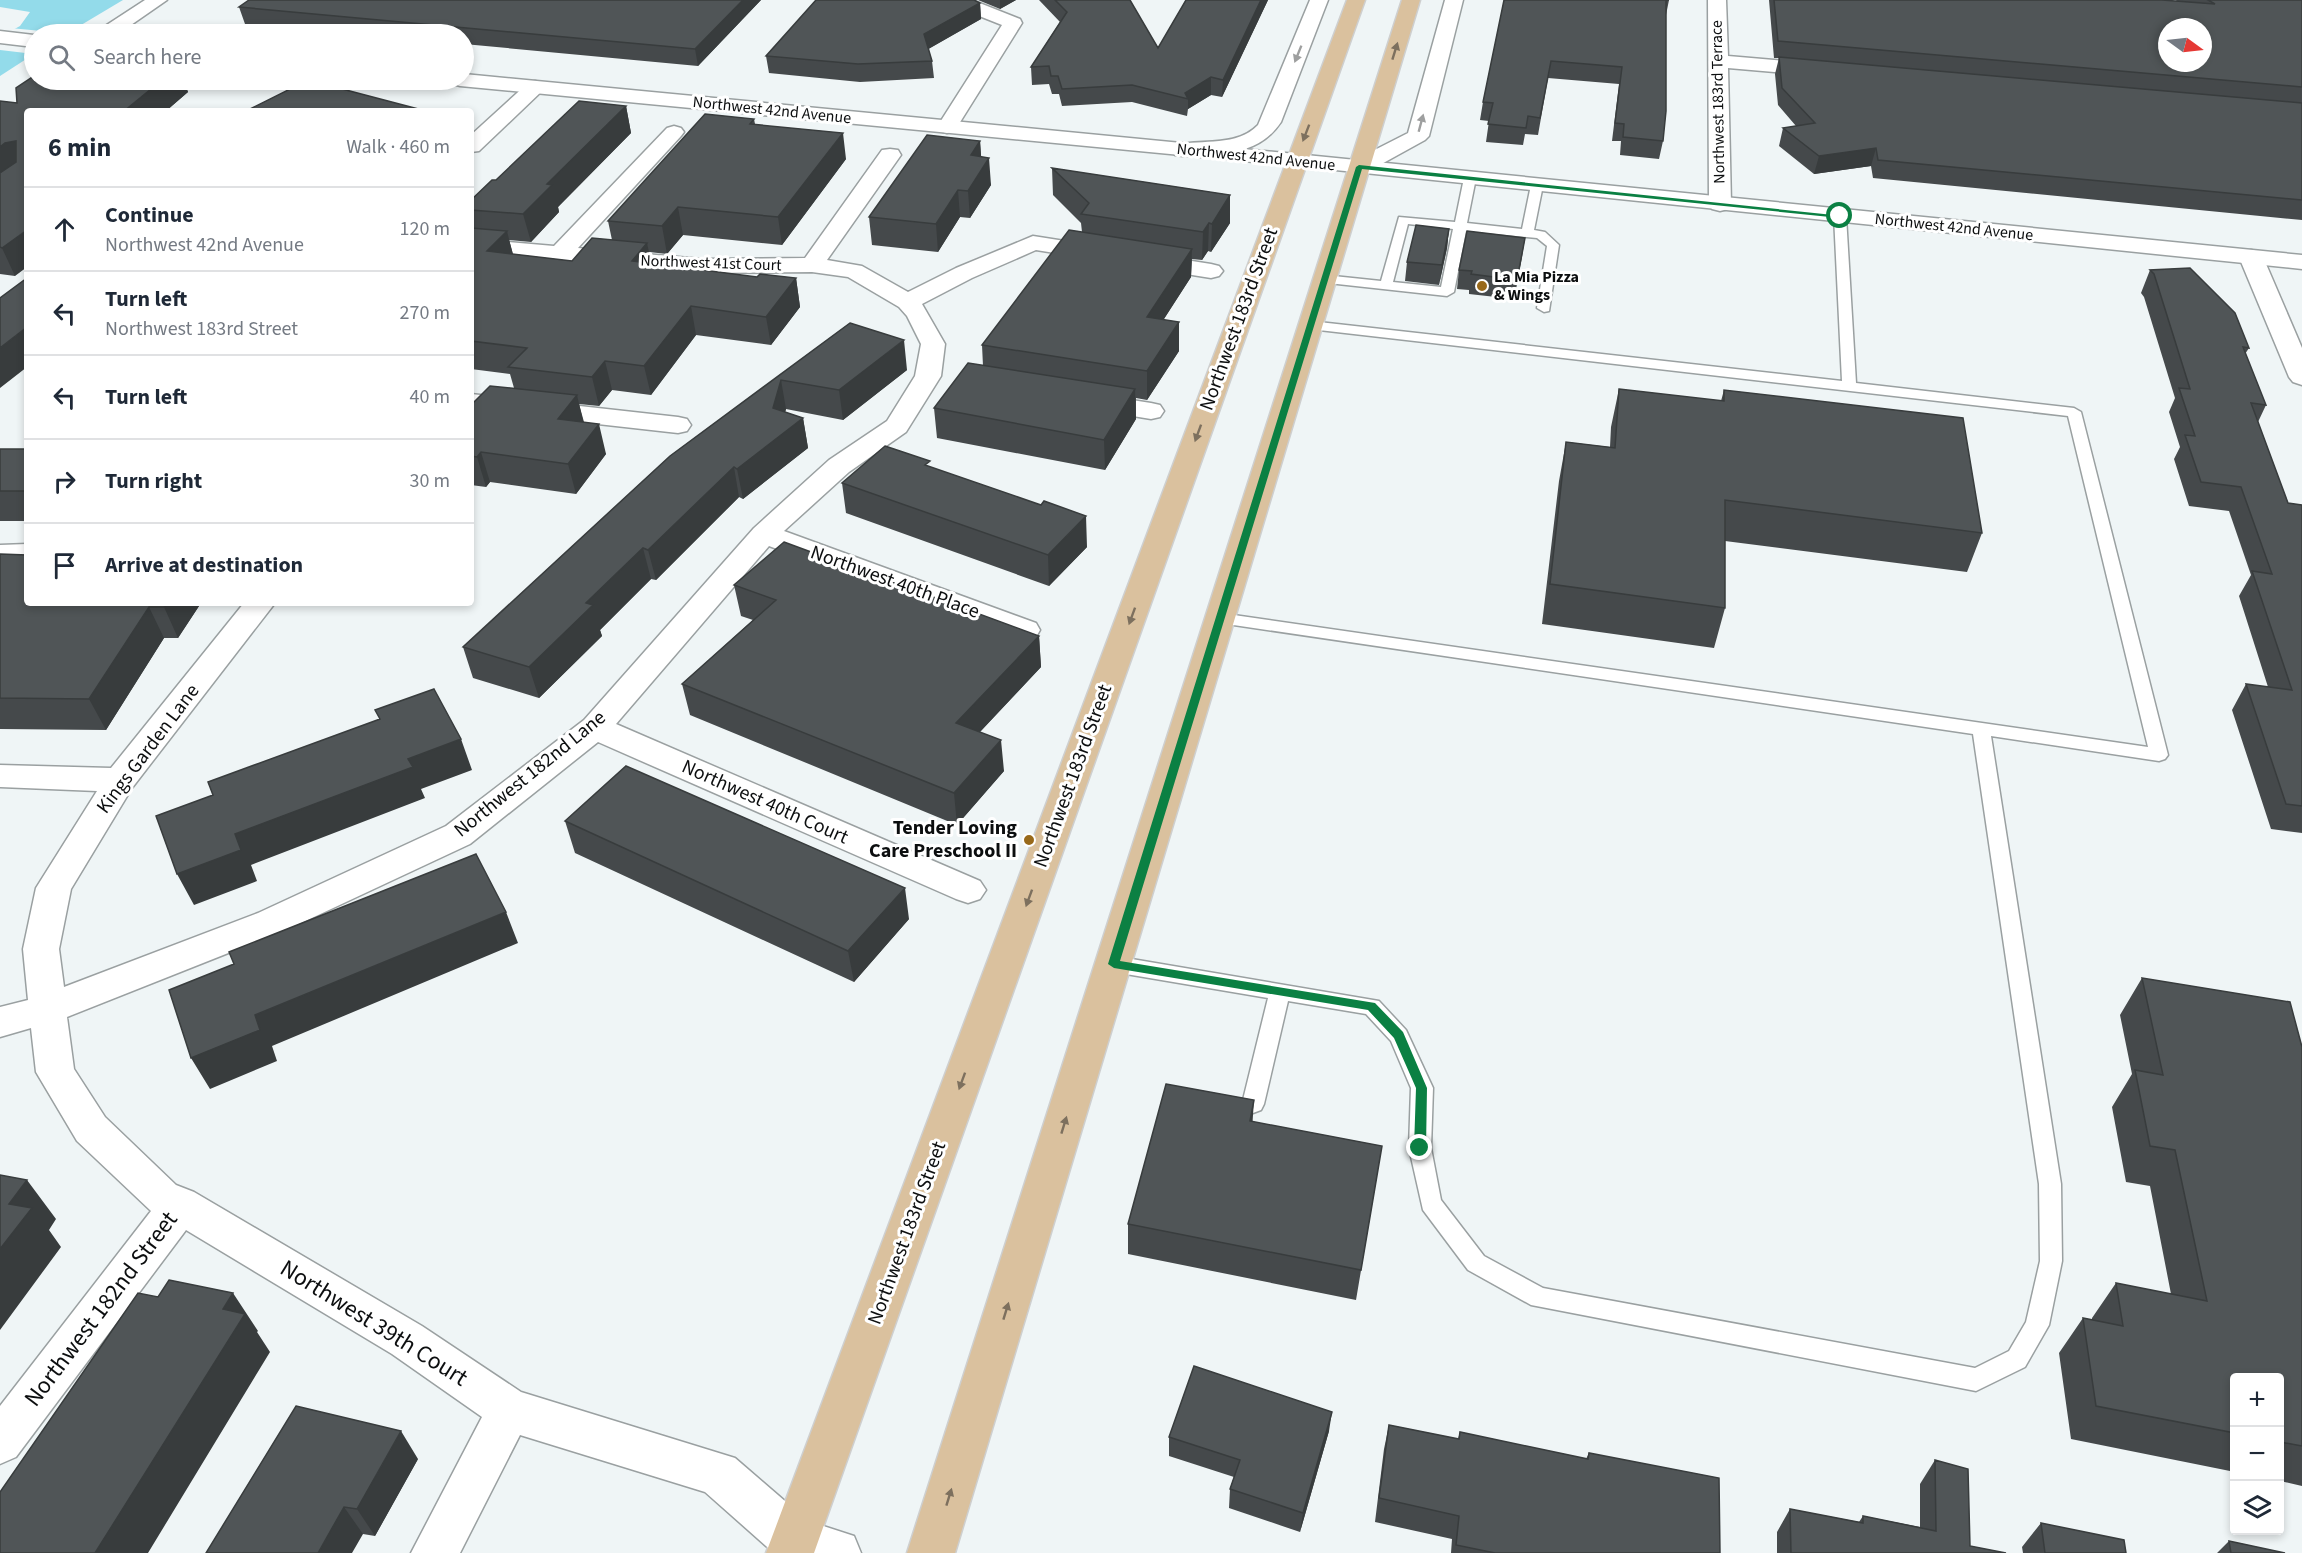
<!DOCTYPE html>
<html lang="en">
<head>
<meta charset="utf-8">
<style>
  :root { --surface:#fff; --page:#f6f6f7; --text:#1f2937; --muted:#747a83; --line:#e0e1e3 }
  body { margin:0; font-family:"Source Sans 3",sans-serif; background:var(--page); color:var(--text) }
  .controls { position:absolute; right:18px; bottom:18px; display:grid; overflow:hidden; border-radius:6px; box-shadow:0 3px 9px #0003 }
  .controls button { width:54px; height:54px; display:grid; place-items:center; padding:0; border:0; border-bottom:2px solid var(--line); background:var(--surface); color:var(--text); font:30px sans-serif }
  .compass { position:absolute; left:2158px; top:18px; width:54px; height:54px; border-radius:50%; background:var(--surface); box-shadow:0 3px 9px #0003; rotate:105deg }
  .stop { position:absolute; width:18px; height:18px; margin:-14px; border:4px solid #0b8043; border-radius:50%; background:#fff }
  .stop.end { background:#0b8043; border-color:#fff; box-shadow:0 2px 6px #0008 }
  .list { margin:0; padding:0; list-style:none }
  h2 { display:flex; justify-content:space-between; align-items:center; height:78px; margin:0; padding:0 24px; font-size:26px }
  h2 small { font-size:20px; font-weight:400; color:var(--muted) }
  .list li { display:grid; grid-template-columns:39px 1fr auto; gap:18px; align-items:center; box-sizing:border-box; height:84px; padding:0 24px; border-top:2px solid var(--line) }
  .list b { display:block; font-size:22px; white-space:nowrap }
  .list p { margin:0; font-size:20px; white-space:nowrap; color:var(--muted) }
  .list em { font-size:20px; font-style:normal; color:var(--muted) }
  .icon { flex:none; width:33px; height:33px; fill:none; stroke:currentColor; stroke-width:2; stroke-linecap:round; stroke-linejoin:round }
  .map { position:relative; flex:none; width:2302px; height:1553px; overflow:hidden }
  .search { position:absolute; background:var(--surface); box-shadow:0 3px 9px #0003; left:24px; top:24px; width:450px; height:66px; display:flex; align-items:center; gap:15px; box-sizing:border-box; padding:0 21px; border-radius:33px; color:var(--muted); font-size:22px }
  .panel { position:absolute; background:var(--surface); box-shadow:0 3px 9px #0003; left:24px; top:108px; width:450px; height:498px; border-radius:6px }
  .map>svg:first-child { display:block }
  .water { fill:#93dbea }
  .pier { fill:#eff5f6 }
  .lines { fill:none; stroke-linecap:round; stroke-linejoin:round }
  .lane-casing { stroke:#9aa0a1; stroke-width:3 }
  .street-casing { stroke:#9aa0a1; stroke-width:3 }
  .secondary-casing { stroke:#9aa0a1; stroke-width:3 }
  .primary-casing { stroke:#cecfcf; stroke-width:3 }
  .lane { fill:#fff; fill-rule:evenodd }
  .street { fill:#fff; fill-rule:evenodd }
  .secondary { fill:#fff; fill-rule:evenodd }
  .primary { fill:#dac19e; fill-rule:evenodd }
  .wall { fill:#45494b }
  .shaded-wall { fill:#383c3d }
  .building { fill:#505557; stroke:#383c3d; stroke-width:1.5; fill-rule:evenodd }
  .oneway { fill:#7d705e }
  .oneway2 { fill:#9e9f9f }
  .route { fill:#0b8043 }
  .poi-dot { fill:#98691a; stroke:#fff; stroke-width:2 }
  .labels { text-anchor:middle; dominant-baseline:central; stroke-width:6; stroke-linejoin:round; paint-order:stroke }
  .far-street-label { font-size:16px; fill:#0c0e0f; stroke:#fff }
  .far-poi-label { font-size:16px; font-weight:bold; fill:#0c0e0f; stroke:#fff; text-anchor:start }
  .street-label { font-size:20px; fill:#0c0e0f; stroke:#fff }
  .poi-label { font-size:20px; font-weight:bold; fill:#0c0e0f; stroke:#fff; text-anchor:end }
  .near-street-label { font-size:24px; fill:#0c0e0f; stroke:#fff }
</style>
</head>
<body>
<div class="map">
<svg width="2302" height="1553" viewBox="0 0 2302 1553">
  <rect width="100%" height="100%" fill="#eff5f6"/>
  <path class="water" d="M0,0H123L66,34H34V54L0,76V37L20,26L30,12L0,7Z"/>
  <path class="pier" d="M10,28L73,34H34V54L0,50V33Z"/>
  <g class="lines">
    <g class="lane-casing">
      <path id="lane" d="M1470,174L1476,178L1467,223L1522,229L1531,185L1537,181L1543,185L1534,230L1545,232L1559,245L1549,311L1544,312L1537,308L1547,246L1537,238L1466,231L1454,292L1447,296L1319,282L1318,279L1324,275L1381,281L1399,217L1455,222L1464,178ZM1408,224L1453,229L1441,287L1393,282Z
        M1840,212L1846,216L1856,383L2074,408L2081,412L2168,755L2165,759L2159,761L1991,736L2061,1184L2062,1261L2049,1325L2025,1367L1976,1391L1531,1305L1468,1270L1423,1210L1409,1148L1411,1088L1391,1041L1366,1014L1288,1001L1264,1104L1261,1110L1253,1113L1245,1110L1242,1104L1268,998L1114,972L1107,969L1104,964L1107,959L1114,956L1379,1001L1406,1030L1433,1088L1431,1148L1441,1200L1484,1256L1543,1288L1975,1368L2009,1351L2026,1322L2040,1261L2039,1184L1973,734L1220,623L1214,622L1212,618L1214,614L1220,613L2148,747L2068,416L1310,329L1303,325L1310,321L1842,381L1834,216Z"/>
    </g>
    <g class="street-casing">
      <path id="street" d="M145,0H167L118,34H97L99,30Z
        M947,0H972L1020,19L1022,23L957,127L954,131L947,133L940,131L937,127L1002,25L949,4Z
        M1310,0H1328L1281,122C1257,158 1221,152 1183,156L1175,155L1172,150L1175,145C1203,139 1237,147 1258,125Z
        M1445,0H1463L1429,136L1425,140L1367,172L1359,173L1351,172L1348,167L1351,162L1408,133Z
        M1708,0H1726L1728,56L1820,64L1827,66L1830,70L1827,74L1820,76L1728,68L1731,204L1728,209L1720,211L1712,209L1709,204Z
        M535,81L542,83L545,87L542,91L479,151L471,152V135L528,83Z
        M674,126L681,128L684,132L681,136L578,248L701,259L805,258L882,150L890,149L898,150L901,155L827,260L862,266L908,292L956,268L1033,236L1211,264L1219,266L1223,271L1219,276L1211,278L1036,250L972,278L922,304L945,344L941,376L906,432L849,472L784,531L1036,623L1040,630L1036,637L1025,640L1014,637L769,546L616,724L980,881L986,890L980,899L968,903L956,899L598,742L470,844L284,931L67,1017L74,1069L105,1117L176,1185L194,1192L422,1326L521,1392L735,1458L808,1521L854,1536L861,1553H774L705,1492L520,1435L460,1553H411L482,1417L392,1354L186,1230L16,1457L0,1464V1406L151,1211L77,1141L36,1072L31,1028L0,1037V1007L28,1000L23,949L36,888L97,791L0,787V765L111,768L244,603H275L132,788L71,889L59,949L64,987L258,913L446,826L584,720L754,528L829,460L887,421L915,376L921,344L907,316L899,307L848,277L812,272L701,273L471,253V239L554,246L667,128Z
        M2251,250L2259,252L2263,257L2302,348V385L2293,382L2289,377L2239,257L2243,252Z
        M471,394L678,417L687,419L691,425L687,431L678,433L471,410Z
        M1093,394L1151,403L1160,405L1164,411L1160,417L1151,419L1084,408L1080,402L1084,396Z
        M27,544V562L0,563V545Z"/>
    </g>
    <g class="secondary-casing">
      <path id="secondary" d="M0,31L34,35V47L0,43Z
        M464,74L1296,154L2302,255V269L1296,166L460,86L453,84L450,80H464Z"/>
    </g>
    <g class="primary-casing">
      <path id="primary" d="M1347,0H1365L814,1553H766Z
        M1402,0H1420L955,1553H907Z"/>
    </g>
    <use href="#lane" class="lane"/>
    <use href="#street" class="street"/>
    <use href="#secondary" class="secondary"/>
    <use href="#primary" class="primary"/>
  </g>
  <path class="wall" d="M761,0L698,66L464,44V34H361L245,24L239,7Z
    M978,0H1016L1000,9Z
    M1039,0H1130L1158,48L1186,0H1268L1222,97L1211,95L1188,109L1187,116L1132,102L1062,106L1059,94H1052L1049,84L1032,85L1031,67L1060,22Z
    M1504,0H1669L1666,15L1663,141L1659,159L1620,155L1621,141H1612L1619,84L1548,78L1538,135L1525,134L1523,145L1486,142L1489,121L1480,120L1483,102Z
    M1769,0H2161L2177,1L2175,0H2302V220L1873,178L1871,166L1814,174L1779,146L1783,128L1796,126L1778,105L1775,74L1779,58H1774Z
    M980,3L981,19L928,49L932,61L934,78L860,82L769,73L766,56Z
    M34,80H183L188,92L166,111H27L15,276L0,274V101L17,103Z
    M626,106L631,133L558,207L559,212L531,242L509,240L513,254L572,261L612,240L608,221L754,119L755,124L846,159L782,245L683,235L667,254L649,252L651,263L757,277L796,278L800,307L771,345L696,335L651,395L612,390L599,406L579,404L584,422L606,454L576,494L490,482L486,487L471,485V402H474L514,388L510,374L471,369V200L496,180Z
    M980,141L981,157L991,185L970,218L960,217L938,252L872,245L869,217Z
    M1052,168L1230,195V223L1211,252L1208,251L1202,260L1192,259L1191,277L1164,319L1179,351L1147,400L1136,398V419L1105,470L937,438L934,408L983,366L982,345L1082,232L1081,223L1053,195Z
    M1449,229L1447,248L1439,285L1405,281L1407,262Z
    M1525,238L1514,299L1469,294V290L1457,289L1459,270Z
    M2150,270L2249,348L2245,354L2266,405L2258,422L2288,503L2302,505V833L2271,829L2232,710L2246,684L2268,687L2239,596L2251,575L2229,511L2189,506L2174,459L2180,447L2169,412L2175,398L2144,297L2141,293Z
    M850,323L907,370L843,420L786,409L785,412L803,418L808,448L743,499L739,497L656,580L651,579L600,630L602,636L539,698L473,678L463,647L670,456Z
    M1619,389L1721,401L1724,390L1982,533L1967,572L1725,541V608L1714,648L1542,624L1559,481L1566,442L1610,447L1611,427Z
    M0,449H27V521H0Z
    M931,467L1087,547L1049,586L846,513L842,483Z
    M0,554L27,603H201L178,638H164L106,730L0,729Z
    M734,585L1039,636L1041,667L980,732L1004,771L957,825L690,715L682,684L753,620L741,616Z
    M565,821L909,919L854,982L575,853Z
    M2142,978L2302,1047V1486L2280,1481V1377H2235V1472L2071,1439L2059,1353L2083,1318L2092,1320V1318L2116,1283L2171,1294L2150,1186L2126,1182L2112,1107L2132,1074L2120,1015Z
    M1377,1176L1356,1300L1128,1254V1224Z
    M1389,1425L1458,1439L1460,1432L1586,1459L1589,1453L1720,1553H1451L1452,1539L1375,1522L1384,1449Z
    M1329,1431L1300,1532L1229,1508L1230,1489L1234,1477L1169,1456V1437Z
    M418,1459L375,1536L363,1534L206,1553Z
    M1935,1460L1970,1546L2006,1553H1777V1532L1790,1509L1859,1522L1863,1516L1920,1527V1484Z
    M2041,1523L2126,1553H2023L2022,1547Z
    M2229,1541L2285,1553H2217Z"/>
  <path class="shaded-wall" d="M743,0H761L698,66L695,49Z
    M1000,0H1016L1000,9Z
    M1261,0H1268L1222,97L1223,80Z
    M980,3L981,19L925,51L924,34Z
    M1211,77V95L1188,109V99L1185,93Z
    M162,80H183L188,92L166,111H124Z
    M626,106L631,133L558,207L559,212L531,242L523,214L547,184Z
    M843,133L846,159L782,245L778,217Z
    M16,141L27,165L0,183V147L5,143Z
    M980,141L982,168L971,155Z
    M1876,148L1871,166L1814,174L1819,156Z
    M989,158L991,185L970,218L968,191Z
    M958,190L960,217L938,252L936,224Z
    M1230,195V223L1211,252L1212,224Z
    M678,207L683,235L667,254L662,226Z
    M1209,223L1208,251L1202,260L1203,232Z
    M1449,229L1447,248L1439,285L1442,265Z
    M27,230V267L15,276L2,248Z
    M507,231L514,259L487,251Z
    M1525,238L1522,257L1514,299L1517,280Z
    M647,243L653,271L632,261Z
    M1192,249L1191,277L1147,345V317Z
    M796,278L800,307L771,345L766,317Z
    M691,306L696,335L651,395L644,366Z
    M1179,322V351L1147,400V371Z
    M27,327V367L0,388V348Z
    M904,340L907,370L843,420L839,390Z
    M605,361L612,390L599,406L592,377Z
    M781,380L786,409L778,437L803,418L808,448L743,499L737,469L773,408Z
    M1135,389L1136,419L1105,470L1104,440Z
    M577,395L584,425L558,419Z
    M599,424L606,454L576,494L568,464Z
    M481,452L490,482L486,487L477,457Z
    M734,467L739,497L656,580L648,550Z
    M1086,516L1087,547L1049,586L1048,555Z
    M643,548L651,579L600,630L602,636L539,698L529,667L586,603Z
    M167,603H201L178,638L164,607Z
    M149,607L164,638L106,730L89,699Z
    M1039,636L1041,667L959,754L956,723Z
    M461,739L472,770L421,789L425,798L251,865L257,881L194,905L177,874L235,834L408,759Z
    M1001,740L1004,771L957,825L954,793Z
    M905,888L909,919L854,982L848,951Z
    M506,912L518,943L272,1046L277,1061L210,1089L191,1058L255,1015Z
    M1254,1100L1252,1130L1250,1121Z
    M27,1180L56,1219L49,1230L61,1247L0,1330V1249L9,1204Z
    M233,1293L258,1331L257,1332L270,1352L148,1553H95L223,1309Z
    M1332,1412L1329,1431L1300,1532L1303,1513Z
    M401,1431L418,1459L375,1536L357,1509Z
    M344,1507L363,1534L352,1553H318Z"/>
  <path class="building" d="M249,0H743L695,49L239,7Z
    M816,0H974L980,3L924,34L932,61L858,64L766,56Z
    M1055,0H1130L1158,48L1186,0H1261L1223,80L1211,77L1185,93L1188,99L1132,85L1062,89L1058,76H1051L1049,66L1031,67L1067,12Z
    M1504,0H1669H1666V111L1663,141L1623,137L1624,124L1615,123L1622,67L1551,61L1540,118L1528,116L1526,128L1488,124L1493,103L1483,102Z
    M1774,0H2162L2215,4L2208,0H2302V87L1778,41ZM2167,27H2203V63H2167Z
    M1779,57L2302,103V200L1878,160L1876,148L1819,156L1783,128L1815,123L1782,88Z
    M34,76V80H162L124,111H27V230L2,248L0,247V173L16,162V141L5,143L0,147V101L17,103L16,88Z
    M308,80L426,111H246Z
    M579,101L626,106L547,184L552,185L523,214L471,210V200L492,180H496Z
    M705,114L754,119L750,124L843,133L778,217L678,207L662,226L608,221Z
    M927,135L980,141L971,155L989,158L968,191L958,190L936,224L869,217Z
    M1052,168L1230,195L1212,224L1209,223L1203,232L1081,214L1089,203Z
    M1416,225L1449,229L1442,265L1407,262Z
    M471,228L507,231L487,251L572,261L592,238L647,243L632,261L757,277L760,274L796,278L766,317L691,306L644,366L605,361L592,377L508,367L527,348L471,341Z
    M1069,230L1192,249L1147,317L1179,322L1147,371L982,345Z
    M1467,231L1525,238L1517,280L1471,274L1472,271L1459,270Z
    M2190,268L2235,313L2249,348L2243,347L2266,405L2251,403L2288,503L2302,505V806L2286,804L2246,684L2292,690L2252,571L2272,574L2241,487L2201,482L2185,435L2195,436L2179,388L2190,389L2154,274L2150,270Z
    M27,278V327L0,348V298Z
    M850,323L904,340L839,390L781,380L773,408L803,418L737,469L734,467L648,550L643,548L586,603L593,605L529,667L463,647L670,456Z
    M968,363L1135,389L1104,440L934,408Z
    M490,386L577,395L558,419L599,424L568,464L481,452L477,457L471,456V402H474Z
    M1619,389L1724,401V390L1963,418L1982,533L1725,500V608L1550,584L1566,442L1615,448Z
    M885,446L930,461L925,465L1041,505L1044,501L1086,516L1048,555L842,483Z
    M0,449H27V491H0Z
    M784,542L1039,636L956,723L1001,740L954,793L682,684L776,600L734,585Z
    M0,554L27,555V603H167L164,607H149L89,699L0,698Z
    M434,689L461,739L408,759L413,767L235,834L241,850L177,874L156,816L213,795L208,782L380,719L375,710Z
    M626,766L905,888L848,951L565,821Z
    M476,854L506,912L255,1015L260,1030L191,1058L169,990L234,964L229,952Z
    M2142,978L2290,1002L2302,1047V1446L2280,1442V1377H2235V1433L2096,1406L2083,1318L2123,1326L2116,1283L2207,1301L2175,1150L2150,1146L2135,1070L2163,1075Z
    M1166,1084L1254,1100L1250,1121L1382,1146L1361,1270L1128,1224Z
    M0,1175L27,1180L9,1204L32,1208L0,1249Z
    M169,1280L233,1293L223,1309L245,1314L95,1553H0V1492L138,1293L158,1297Z
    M1194,1366L1332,1412L1303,1513L1230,1489L1240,1460L1169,1437Z
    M296,1406L401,1431L357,1509L344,1507L318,1553H206Z
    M1389,1425L1459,1439L1460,1432L1588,1459L1589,1453L1719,1478L1720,1553H1495L1456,1545L1459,1516L1379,1498Z
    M1935,1460L1968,1469L1970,1546L2006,1553H1791L1790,1509L1863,1523V1516L1936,1531Z
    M2041,1523L2124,1540L2126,1553H2045Z
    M2229,1541L2285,1553H2231Z"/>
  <defs><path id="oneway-solid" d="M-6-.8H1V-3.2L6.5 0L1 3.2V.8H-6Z" transform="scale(1.5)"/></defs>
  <g class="oneway">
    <use href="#oneway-solid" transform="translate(1395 51) rotate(-73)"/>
    <use href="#oneway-solid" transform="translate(1306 133) rotate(111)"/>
    <use href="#oneway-solid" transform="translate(1198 433) rotate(110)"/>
    <use href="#oneway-solid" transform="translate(1132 616) rotate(110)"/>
    <use href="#oneway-solid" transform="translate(1029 898) rotate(110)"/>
    <use href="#oneway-solid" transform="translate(962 1081) rotate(110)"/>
    <use href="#oneway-solid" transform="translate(1064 1125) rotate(-73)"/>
    <use href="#oneway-solid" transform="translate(1006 1311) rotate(-73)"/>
    <use href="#oneway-solid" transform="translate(949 1497) rotate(-73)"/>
  </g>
  <g class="oneway2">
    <use href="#oneway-solid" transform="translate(1298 54) rotate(112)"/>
    <use href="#oneway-solid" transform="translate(1421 123) rotate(-75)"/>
  </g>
  <path class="route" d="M1359,165L1843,216L1840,218L1362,169L1120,961L1375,1003L1403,1032L1427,1088L1426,1148L1420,1153L1414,1148L1416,1088L1394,1038L1368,1010L1114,968L1108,964L1356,167Z"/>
  <g class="poi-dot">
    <circle cx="1482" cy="286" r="6"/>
    <circle cx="1029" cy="840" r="6"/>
  </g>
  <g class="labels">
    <g class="far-street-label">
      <text transform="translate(1718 102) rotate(-91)">Northwest 183rd Terrace</text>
      <text transform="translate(772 110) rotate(6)">Northwest 42nd Avenue</text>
      <text transform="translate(1256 157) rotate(6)">Northwest 42nd Avenue</text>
      <text transform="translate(1954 227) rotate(6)">Northwest 42nd Avenue</text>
      <text transform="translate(711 263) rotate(2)">Northwest 41st Court</text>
    </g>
    <g class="far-poi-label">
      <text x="1494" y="277">La Mia Pizza<tspan x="1494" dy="18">&amp; Wings</tspan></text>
    </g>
    <g class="street-label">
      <text transform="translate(1239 319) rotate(-70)">Northwest 183rd Street</text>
      <text transform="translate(895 582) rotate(20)">Northwest 40th Place</text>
      <text transform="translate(148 749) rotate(-53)">Kings Garden Lane</text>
      <text transform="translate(530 774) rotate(-39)">Northwest 182nd Lane</text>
      <text transform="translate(1073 776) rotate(-70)">Northwest 183rd Street</text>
      <text transform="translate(765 802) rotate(24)">Northwest 40th Court</text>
      <text transform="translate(907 1233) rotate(-70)">Northwest 183rd Street</text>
    </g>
    <g class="poi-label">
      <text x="1017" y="828">Tender Loving<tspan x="1017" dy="23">Care Preschool II</tspan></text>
    </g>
    <g class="near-street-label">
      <text transform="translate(101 1309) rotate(-53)">Northwest 182nd Street</text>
      <text transform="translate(374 1323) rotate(32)">Northwest 39th Court</text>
    </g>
  </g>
</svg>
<div class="controls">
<button>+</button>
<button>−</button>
<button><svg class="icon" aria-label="layers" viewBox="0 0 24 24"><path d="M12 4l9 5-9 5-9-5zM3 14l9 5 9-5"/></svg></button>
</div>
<svg class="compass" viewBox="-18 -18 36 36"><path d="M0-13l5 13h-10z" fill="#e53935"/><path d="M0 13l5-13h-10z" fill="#747a83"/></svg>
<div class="stop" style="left:1840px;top:216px"></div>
<div class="stop end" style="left:1420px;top:1148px"></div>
<div class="search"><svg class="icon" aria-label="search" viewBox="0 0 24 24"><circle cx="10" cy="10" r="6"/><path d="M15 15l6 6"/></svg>Search here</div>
<section class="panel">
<h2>6 min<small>Walk · 460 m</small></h2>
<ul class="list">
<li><svg class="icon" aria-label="ahead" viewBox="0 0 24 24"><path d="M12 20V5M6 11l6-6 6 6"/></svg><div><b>Continue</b><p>Northwest 42nd Avenue</p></div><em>120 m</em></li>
<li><svg class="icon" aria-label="left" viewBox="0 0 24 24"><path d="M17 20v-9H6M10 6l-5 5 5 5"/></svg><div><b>Turn left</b><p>Northwest 183rd Street</p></div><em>270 m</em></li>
<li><svg class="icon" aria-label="left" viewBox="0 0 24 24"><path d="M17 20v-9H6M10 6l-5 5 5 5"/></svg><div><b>Turn left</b></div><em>40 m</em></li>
<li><svg class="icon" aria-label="right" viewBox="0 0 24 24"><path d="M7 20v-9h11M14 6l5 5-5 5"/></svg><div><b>Turn right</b></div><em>30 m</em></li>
<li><svg class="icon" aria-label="arrive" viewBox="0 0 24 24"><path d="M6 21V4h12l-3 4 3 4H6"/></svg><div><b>Arrive at destination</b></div></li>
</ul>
</section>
</div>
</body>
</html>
